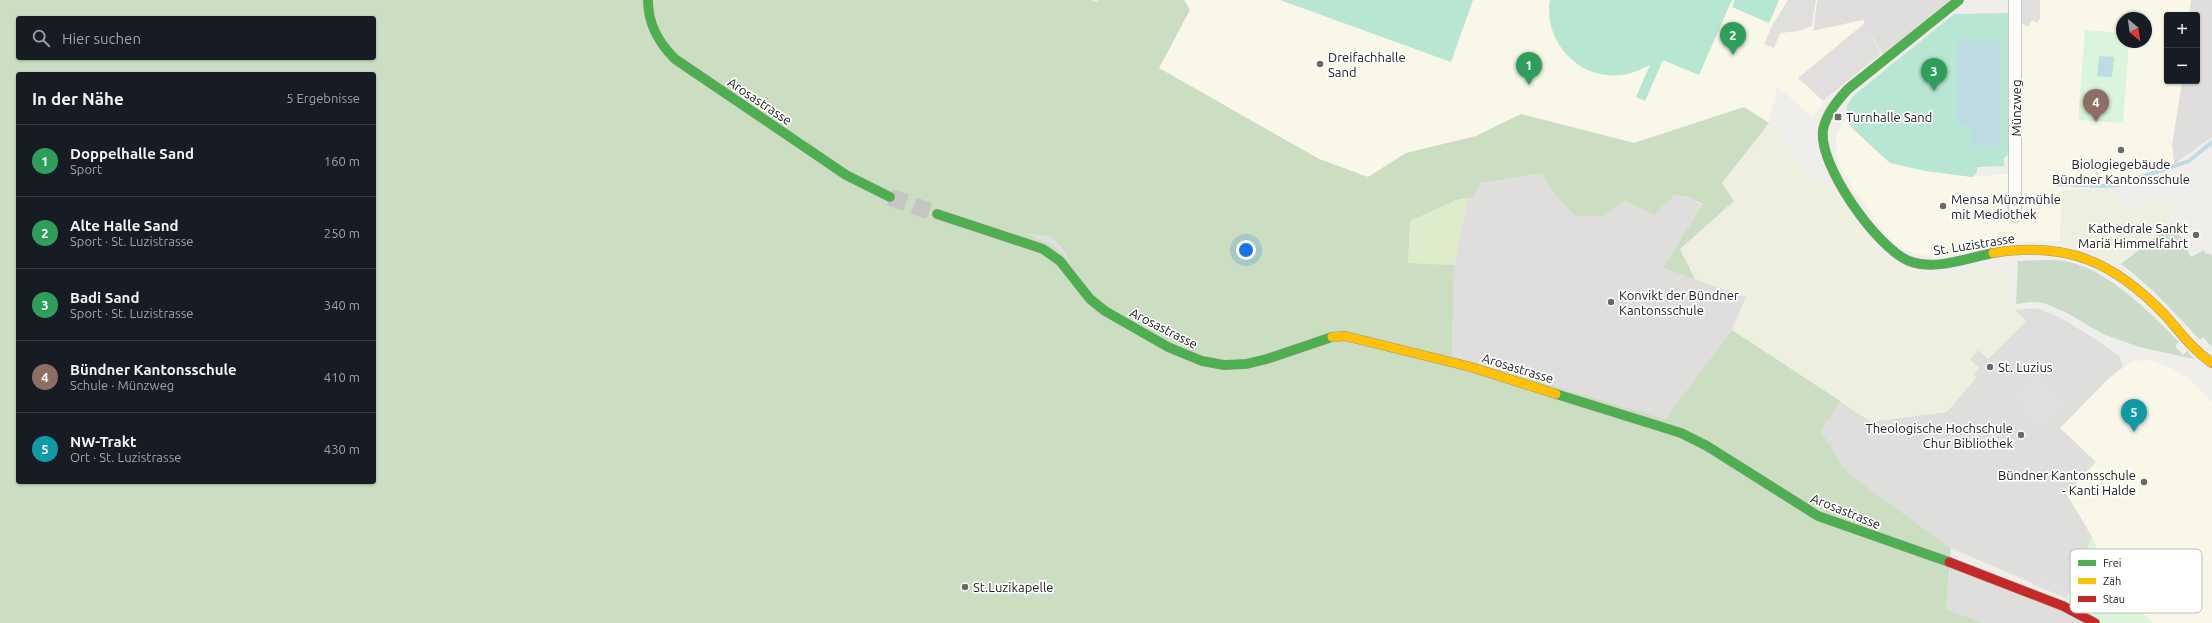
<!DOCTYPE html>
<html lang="de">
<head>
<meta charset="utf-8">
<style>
  :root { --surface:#171b24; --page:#20242c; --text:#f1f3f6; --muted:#9ea1a6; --line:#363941; --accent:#1a73e8 }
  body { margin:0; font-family:Ubuntu,sans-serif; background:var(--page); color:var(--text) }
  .controls { position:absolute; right:12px; top:12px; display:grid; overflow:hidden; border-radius:4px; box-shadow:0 1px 3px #0004 }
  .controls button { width:36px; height:36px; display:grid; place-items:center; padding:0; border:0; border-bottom:1px solid var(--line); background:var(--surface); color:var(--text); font:20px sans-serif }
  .compass { position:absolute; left:2116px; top:12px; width:36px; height:36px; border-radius:50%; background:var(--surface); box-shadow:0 1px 3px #0004; rotate:151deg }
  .you { position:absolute; left:1246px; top:250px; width:14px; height:14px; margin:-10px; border:3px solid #fff; border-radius:50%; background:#1a73e8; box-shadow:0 0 0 6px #1a73e833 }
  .badge { display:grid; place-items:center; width:26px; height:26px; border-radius:50%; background:var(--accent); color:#fff; font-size:13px; font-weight:700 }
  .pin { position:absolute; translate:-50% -33px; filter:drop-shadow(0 1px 2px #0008) }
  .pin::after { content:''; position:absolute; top:21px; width:14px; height:12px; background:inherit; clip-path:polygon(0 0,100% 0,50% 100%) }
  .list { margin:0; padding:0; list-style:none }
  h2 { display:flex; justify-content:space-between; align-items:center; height:52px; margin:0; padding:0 16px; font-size:17px }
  h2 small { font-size:13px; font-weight:400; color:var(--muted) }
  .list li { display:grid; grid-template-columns:26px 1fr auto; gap:12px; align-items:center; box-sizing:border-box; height:72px; padding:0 16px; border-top:1px solid var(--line) }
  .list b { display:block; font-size:15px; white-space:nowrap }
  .list p { margin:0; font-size:13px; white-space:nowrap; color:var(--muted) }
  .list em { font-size:13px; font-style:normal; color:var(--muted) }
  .icon { flex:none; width:22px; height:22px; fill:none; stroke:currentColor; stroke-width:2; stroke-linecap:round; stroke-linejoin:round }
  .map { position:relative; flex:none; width:2212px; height:623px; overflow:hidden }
  .search { position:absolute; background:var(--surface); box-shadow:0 1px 3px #0004; left:16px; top:16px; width:360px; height:44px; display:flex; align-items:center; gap:10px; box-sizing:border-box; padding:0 14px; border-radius:4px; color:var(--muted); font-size:15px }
  .panel { position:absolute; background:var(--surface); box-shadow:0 1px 3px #0004; left:16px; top:72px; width:360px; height:412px; border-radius:4px }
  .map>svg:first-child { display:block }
  .residential { fill:#dfdedc }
  .education { fill:#f8f7e8; fill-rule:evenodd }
  .religious { fill:#dededc }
  .farmland { fill:#efefdf }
  .grass { fill:#ddeccb }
  .forest { fill:#cbdec1; fill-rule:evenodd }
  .cemetery { fill:#cadbca }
  .park { fill:#daf5da }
  .pitch { fill:#b7e6d2 }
  .parking { fill:#e0dfde }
  .water { fill:#bfdbe3 }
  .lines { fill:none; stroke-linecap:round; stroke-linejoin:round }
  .stream { stroke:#bfdbe3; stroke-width:4 }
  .secondary-tunnel { stroke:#c7c5c3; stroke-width:17; stroke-dasharray:17 8; stroke-linecap:butt }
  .street-casing { stroke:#c9c8c7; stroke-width:14 }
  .fast-casing { stroke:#999a82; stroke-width:10 }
  .slow-casing { stroke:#999a82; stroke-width:10 }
  .jam-casing { stroke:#999a82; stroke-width:10 }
  .street { stroke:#fdfcfc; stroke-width:12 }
  .fast { stroke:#4caf50; stroke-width:9 }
  .slow { stroke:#ffc107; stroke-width:9 }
  .jam { stroke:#c62828; stroke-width:9 }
  .poi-dot { fill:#6a6968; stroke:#fff; stroke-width:1.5 }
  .labels { text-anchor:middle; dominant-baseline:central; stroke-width:3.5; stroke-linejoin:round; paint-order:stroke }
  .poi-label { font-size:13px; fill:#222; stroke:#fff; text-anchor:start }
  .street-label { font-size:13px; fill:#222; stroke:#fff }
  .key { fill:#fff; stroke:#bdbdbd; stroke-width:1 }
  .key-label { font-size:11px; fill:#222 }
</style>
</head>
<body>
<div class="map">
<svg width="2212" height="623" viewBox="0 0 2212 623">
  <rect width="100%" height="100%" fill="#f0eeeb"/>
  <path class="residential" d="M1817,0H1959L1885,59L1863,20L1813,31Z
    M2191,0H2212V137L2174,164L2172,145L2182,81H2197V15H2189Z
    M1542,173L1551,189L1604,216L1625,201L1654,215L1675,195L1686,196L1703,205L1664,268L1746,297L1732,330L1665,419L1452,356L1454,265L1468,198L1474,196L1480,183Z
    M1950,563L2095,623H1983L1946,609Z"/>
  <path class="education" d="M1184,0H1817L1813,31L1863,20L1882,55L1826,99L1813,117L1777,86L1769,123L1744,108L1634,143L1521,114L1476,136L1406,153L1368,177L1319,159L1158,68L1189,10Z
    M2017,0H2191L2189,15H2167V81H2182L2172,145L2174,164L2122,180L2119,187L2062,190L2060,241L2003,242L1950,255L1928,256L1907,251L1886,236L1845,176L1837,158L1836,136L1846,116L1853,129L1890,163L1926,171L1972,177L2016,173ZM2122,18H2146V42H2122Z
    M2149,360L2171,368L2188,378L2212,402V623H2153L2113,586L2092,537L2066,493L2095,462L2060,428L2108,379L2123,367L2133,361Z"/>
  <path class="religious" d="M2037,308L2061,318L2092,337L2119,356L2123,367L2108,379L2060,428L2096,462L2066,493L2092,537L2066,598L1951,548L1846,472L1821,431L1840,401L1872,422L1965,389L1976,378L1970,359L1978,350L1988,359L2025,321L2015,310Z"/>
  <path class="farmland" d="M1769,123L1812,181L1823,177L1877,251L1895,265L1917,273L1938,276L1986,266V270L2008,271L2007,303L2011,304L2010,308H2013L2026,321L1988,359L1978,350L1970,359L1979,368L1974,374L1976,378L1947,412L1871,422L1732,330L1746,297L1695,279L1680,249L1734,201L1722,183Z
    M2062,190L2112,192L2120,198L2127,208L2172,198L2179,208L2169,217L2172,222L2120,264L2080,246L2060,241Z"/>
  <path class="grass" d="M1468,198L1454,265L1408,263L1410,221L1450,202Z"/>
  <path class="forest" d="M0,0H1091L1096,2L1098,0H1184L1190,10L1159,68L1319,159L1368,177L1406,153L1476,136L1521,114L1634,143L1744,107L1769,123L1722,183L1734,201L1680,249L1695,279L1663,268L1703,204L1686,196L1675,195L1654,215L1625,201L1604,216H1575L1551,189L1542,173L1480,183L1474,197L1456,200L1410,221L1408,263L1454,265L1452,356L1665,419L1732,330L1840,401L1821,431L1846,472L1951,548L1946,609L1983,623H0ZM18,18H374V58H18ZM18,74H374V482H18Z"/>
  <path class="cemetery" d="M2173,223L2191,257L2204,250L2206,254L2209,253L2212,256V347L2203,337L2200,340C2175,313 2151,286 2121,264Z
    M2041,260C2050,260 2060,260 2069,262C2109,271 2151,313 2179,342L2175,346L2183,355L2187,351L2194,359L2139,347L2103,334L2067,313L2044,303L2031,302L2016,304L2018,261Z"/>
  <path class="park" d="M2085,30L2122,33V42H2129L2123,123L2078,120Z
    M2092,537L2113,586L2153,623H2095L2063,606Z"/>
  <path class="pitch" d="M1280,0H1473L1451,62Z
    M1550,0H1732L1699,75L1663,60L1645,101L1636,97L1650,65C1641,69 1632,74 1621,75C1579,80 1543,42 1550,0Z
    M1735,0H1779L1769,23L1732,7Z
    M2010,13V154L2004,158V166L1977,167V173L1972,177L1926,171L1890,163L1853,129L1846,116L1847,106L1853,96L1954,14Z"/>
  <path class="parking" d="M1788,0H1816L1812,26L1799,31L1780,33L1774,48L1764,44L1772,26Z
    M2021,0H2040V18L2037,23L2032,20L2028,27L2021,23Z
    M1865,23L1881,54L1823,101L1798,78Z
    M1025,233L1049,236L1061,246L1070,262L1055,247Z
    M1505,357L1531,366L1528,375L1502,366Z
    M2037,366L2071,401L2041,433L2006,397Z
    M2062,432L2094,464L2090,468L2058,436Z
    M2037,572L2071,585L2066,598L2032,584Z"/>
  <path class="water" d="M1957,41H1999V146H1971V125H1957Z
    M2099,56L2114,57L2112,77L2097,76Z"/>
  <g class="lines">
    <path class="stream" d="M2055,184L2104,186L2118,185L2189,161L2212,142"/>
    <path class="secondary-tunnel" d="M890,197L937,214"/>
    <g class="street-casing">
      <path id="street" d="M2015,0V216"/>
    </g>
    <g class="fast-casing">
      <path id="fast" d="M648,0C648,24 658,42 675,59L846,175L890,197
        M1959,0L1848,89C1837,101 1826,114 1823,130C1818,165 1877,248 1909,261C1935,271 1967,258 1993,253
        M937,214L1043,249L1060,261L1090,299L1105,311L1168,347L1202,361L1224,365L1246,364L1267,359L1332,337
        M1556,394L1681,433L1707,446L1818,516L1949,562"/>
    </g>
    <g class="slow-casing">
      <path id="slow" d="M1993,253C2067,241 2114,262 2165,315C2180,332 2193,350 2212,363
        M1332,337L1345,336L1471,367L1556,394"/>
    </g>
    <g class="jam-casing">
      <path id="jam" d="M1949,562L2063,606L2095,623"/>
    </g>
    <use href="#street" class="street"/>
    <use href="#fast" class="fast"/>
    <use href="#slow" class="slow"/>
    <use href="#jam" class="jam"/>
  </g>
  <g class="poi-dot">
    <circle cx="1320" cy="64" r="4"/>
    <rect x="1834" y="113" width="8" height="8" rx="2"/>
    <circle cx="2121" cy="150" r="4"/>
    <circle cx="1943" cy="206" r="4"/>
    <circle cx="2196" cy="235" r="4"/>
    <circle cx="1611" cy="302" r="4"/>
    <circle cx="1990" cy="367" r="4"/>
    <circle cx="2021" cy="435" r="4"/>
    <circle cx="2144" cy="482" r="4"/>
    <circle cx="965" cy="587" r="4"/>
  </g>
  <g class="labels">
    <g class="poi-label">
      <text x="1328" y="57">Dreifachhalle<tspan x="1328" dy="15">Sand</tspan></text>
      <text x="1846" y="117">Turnhalle Sand</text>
      <text x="2121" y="164" text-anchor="middle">Biologiegebäude<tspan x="2121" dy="15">Bündner Kantonsschule</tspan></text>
      <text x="1951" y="199">Mensa Münzmühle<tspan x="1951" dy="15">mit Mediothek</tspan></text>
      <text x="2188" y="228" text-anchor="end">Kathedrale Sankt<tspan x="2188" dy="15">Mariä Himmelfahrt</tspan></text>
      <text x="1619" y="295">Konvikt der Bündner<tspan x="1619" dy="15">Kantonsschule</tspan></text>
      <text x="1998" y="367">St. Luzius</text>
      <text x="2013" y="428" text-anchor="end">Theologische Hochschule<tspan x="2013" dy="15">Chur Bibliothek</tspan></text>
      <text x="2136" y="475" text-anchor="end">Bündner Kantonsschule<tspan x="2136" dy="15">- Kanti Halde</tspan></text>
      <text x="973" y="587">St.Luzikapelle</text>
    </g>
    <g class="street-label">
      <text transform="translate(760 101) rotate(34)">Arosastrasse</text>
      <text transform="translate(2016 108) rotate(-90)">Münzweg</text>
      <text transform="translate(1974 244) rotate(-9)">St. Luzistrasse</text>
      <text transform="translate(1164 328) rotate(27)">Arosastrasse</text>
      <text transform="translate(1518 368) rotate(17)">Arosastrasse</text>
      <text transform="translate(1846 511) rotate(22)">Arosastrasse</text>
    </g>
  </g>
  <rect x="2070" y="549" width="132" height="64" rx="6" class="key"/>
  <rect x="2078" y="560" width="18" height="6" fill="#4caf50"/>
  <rect x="2078" y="578" width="18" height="6" fill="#ffc107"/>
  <rect x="2078" y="596" width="18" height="6" fill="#c62828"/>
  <g class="key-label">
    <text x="2103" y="567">Frei</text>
    <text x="2103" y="585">Zäh</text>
    <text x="2103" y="603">Stau</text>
  </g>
</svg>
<div class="controls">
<button>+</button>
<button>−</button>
</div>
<svg class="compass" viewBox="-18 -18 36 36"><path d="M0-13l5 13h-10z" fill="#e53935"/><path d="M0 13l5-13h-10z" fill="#9ea1a6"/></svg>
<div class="you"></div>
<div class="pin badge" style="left:1529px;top:85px;background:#2e9e5b">1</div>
<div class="pin badge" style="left:1733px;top:55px;background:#2e9e5b">2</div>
<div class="pin badge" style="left:1934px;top:91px;background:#2e9e5b">3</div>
<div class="pin badge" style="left:2096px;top:122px;background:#8d6e63">4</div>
<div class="pin badge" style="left:2134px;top:432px;background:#0f9aa8">5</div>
<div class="search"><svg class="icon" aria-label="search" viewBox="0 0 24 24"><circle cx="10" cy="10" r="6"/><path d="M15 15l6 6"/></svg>Hier suchen</div>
<section class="panel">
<h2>In der Nähe<small>5 Ergebnisse</small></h2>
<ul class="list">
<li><span class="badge" style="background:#2e9e5b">1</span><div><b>Doppelhalle Sand</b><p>Sport</p></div><em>160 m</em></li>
<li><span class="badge" style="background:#2e9e5b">2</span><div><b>Alte Halle Sand</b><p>Sport · St. Luzistrasse</p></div><em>250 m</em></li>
<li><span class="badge" style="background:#2e9e5b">3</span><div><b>Badi Sand</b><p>Sport · St. Luzistrasse</p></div><em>340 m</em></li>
<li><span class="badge" style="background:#8d6e63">4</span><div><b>Bündner Kantonsschule</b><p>Schule · Münzweg</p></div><em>410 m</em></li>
<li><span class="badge" style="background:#0f9aa8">5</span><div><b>NW-Trakt</b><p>Ort · St. Luzistrasse</p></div><em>430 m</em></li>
</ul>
</section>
</div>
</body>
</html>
